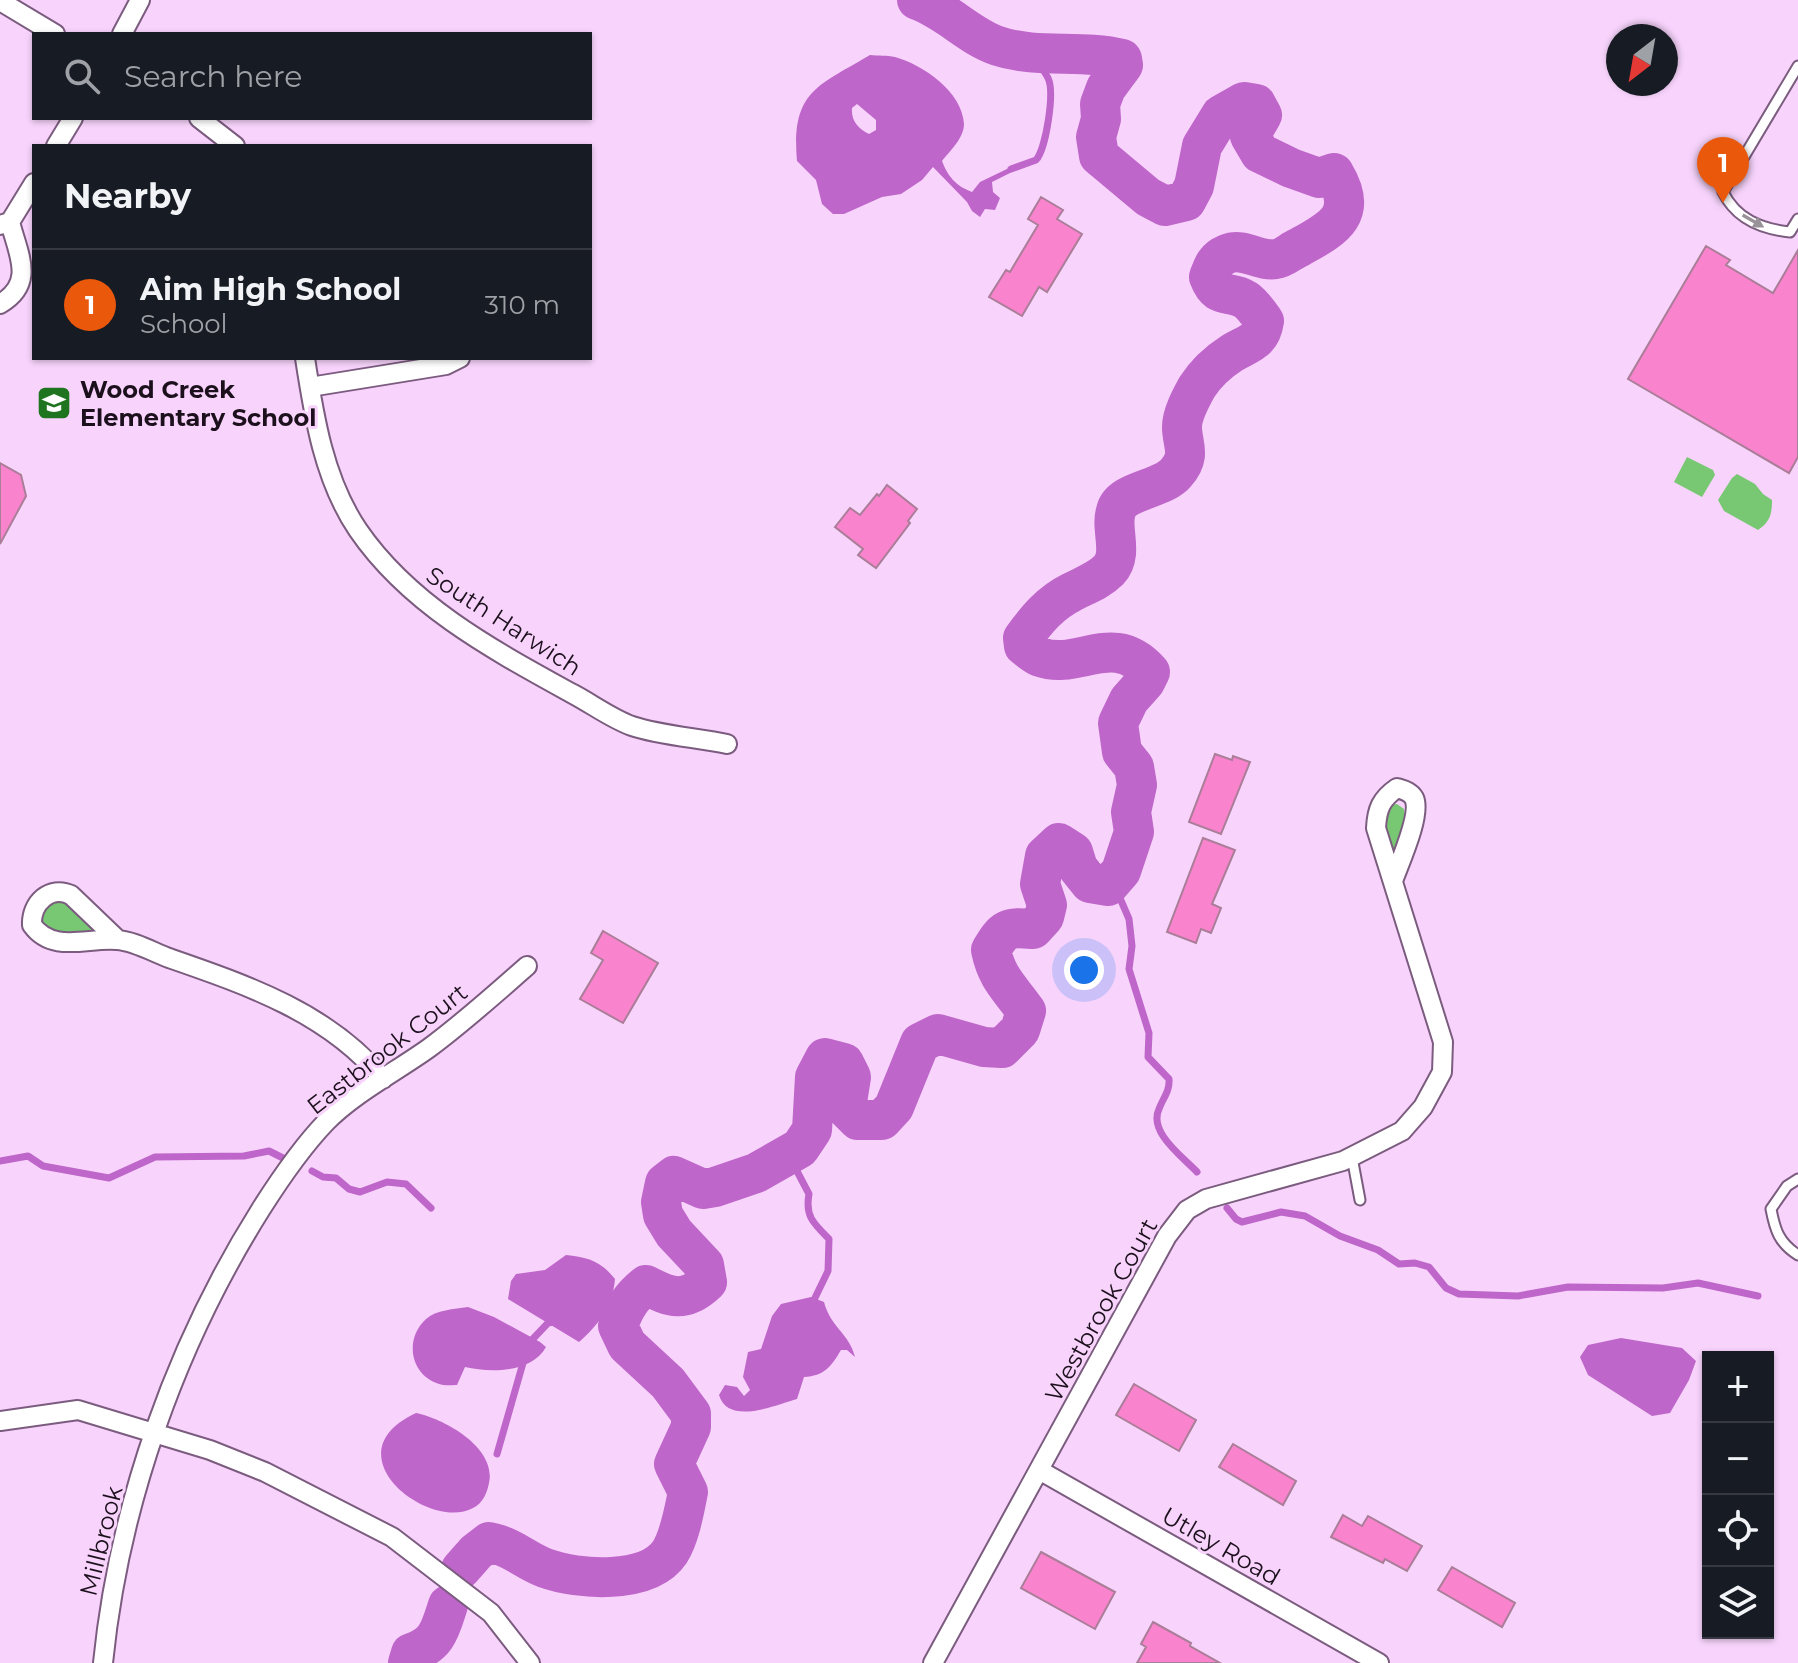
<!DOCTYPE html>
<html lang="en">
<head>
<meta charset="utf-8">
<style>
  :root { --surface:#171b24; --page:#20242c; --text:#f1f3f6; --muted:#9ea1a6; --line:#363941; --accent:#ea580c }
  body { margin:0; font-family:Montserrat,sans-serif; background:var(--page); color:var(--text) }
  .controls { position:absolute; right:24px; bottom:24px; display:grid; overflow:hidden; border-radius:0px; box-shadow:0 2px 6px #0004 }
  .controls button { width:72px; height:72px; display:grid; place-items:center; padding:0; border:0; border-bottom:2px solid var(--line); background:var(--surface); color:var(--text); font:40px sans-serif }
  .compass { position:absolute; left:1606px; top:24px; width:72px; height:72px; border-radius:50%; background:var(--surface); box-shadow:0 2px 6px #0004; rotate:211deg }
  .you { position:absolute; left:1084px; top:970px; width:28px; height:28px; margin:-20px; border:6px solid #fff; border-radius:50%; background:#1a73e8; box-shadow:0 0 0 12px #1a73e833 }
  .badge { display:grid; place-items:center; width:52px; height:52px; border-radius:50%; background:var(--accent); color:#fff; font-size:26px; font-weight:700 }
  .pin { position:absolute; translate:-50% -66px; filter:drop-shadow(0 2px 4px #0008) }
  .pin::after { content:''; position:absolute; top:42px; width:28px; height:24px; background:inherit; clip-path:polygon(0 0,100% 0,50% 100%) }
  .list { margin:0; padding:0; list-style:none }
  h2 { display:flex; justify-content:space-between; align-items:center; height:104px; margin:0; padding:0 32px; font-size:34px }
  h2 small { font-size:26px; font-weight:400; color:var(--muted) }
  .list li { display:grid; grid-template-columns:52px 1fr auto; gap:24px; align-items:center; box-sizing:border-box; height:112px; padding:0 32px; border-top:2px solid var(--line) }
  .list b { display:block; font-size:30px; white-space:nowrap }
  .list p { margin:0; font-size:26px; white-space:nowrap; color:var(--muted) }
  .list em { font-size:26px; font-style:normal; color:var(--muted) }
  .icon { flex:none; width:44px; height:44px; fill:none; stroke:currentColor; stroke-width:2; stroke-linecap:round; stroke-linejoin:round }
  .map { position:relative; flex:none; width:1798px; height:1663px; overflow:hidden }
  .search { position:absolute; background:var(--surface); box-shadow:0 2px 6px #0004; left:32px; top:32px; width:560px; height:88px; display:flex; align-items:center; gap:20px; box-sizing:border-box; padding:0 28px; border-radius:0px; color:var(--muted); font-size:30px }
  .panel { position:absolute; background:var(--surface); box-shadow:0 2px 6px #0004; left:32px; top:144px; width:560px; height:216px; border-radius:0px }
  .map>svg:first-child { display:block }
  .green { fill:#77c773 }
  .water { fill:#be66c9; fill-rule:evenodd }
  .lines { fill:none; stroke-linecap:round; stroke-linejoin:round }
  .stream { stroke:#be66c9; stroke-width:7 }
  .river { stroke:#be66c9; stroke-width:40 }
  .building { fill:#fa83ce; stroke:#aa7d98; stroke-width:2 }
  .lane-casing { stroke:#7b5c7f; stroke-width:13 }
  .street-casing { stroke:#7b5c7f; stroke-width:22 }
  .lane { stroke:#fff; stroke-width:9 }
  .street { stroke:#fff; stroke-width:18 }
  .oneway { fill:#999399 }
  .labels { text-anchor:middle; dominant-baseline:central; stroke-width:6; stroke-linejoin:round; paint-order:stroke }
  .poi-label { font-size:24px; font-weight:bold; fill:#1c101d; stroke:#f8d4fc; text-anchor:start }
  .street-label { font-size:24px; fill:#1c101d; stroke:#f8d4fc }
</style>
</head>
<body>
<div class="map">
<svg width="1798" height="1663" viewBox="0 0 1798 1663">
  <rect width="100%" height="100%" fill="#f8d4fc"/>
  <path class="green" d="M1687,457L1713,470L1715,475L1702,497L1674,482Z
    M1737,474L1755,484L1763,494L1772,500C1772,514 1770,522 1758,530L1724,511L1718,500L1732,478Z
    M1397,804L1404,809L1406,822L1394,856L1384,830V811L1391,805Z
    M66,899L95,930L94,933L52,935L40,922L45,904Z"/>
  <path class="water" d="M870,55C878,56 887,55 895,57C923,65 962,91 964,124C964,138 950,151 942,161C948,177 956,186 972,192L980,182L1009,168L1012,172L992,182L993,192L1000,198L995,210L985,209L980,217L972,211L967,202L933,167L922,180L901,194L882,197L844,214H833L822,204L816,180L797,161C791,91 818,86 870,55ZM857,104L876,120V130L869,134C858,128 851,121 852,108Z
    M566,1255C587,1257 601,1261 615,1279C613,1305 598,1326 579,1342L508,1299L511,1281L516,1274L545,1270Z
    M811,1297L824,1302C831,1328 849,1333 855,1357L847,1350H841C831,1367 824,1376 804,1377L797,1399C776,1405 728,1426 719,1395L725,1385L737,1387L744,1396L750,1390L743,1377L748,1352L761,1349L772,1316L781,1304Z
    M468,1307L494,1317L540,1342L546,1347C532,1373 490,1373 465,1367L457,1385C452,1385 444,1386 439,1384C410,1375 404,1339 426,1319C436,1310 454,1309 468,1307Z
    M1621,1338L1682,1348L1696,1361L1689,1380L1670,1413L1652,1416L1588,1375L1580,1357L1588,1345Z
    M416,1413C445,1419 497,1448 489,1483C487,1493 483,1503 473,1508C429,1532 328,1454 416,1413Z"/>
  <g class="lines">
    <path class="stream" d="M1011,169L1036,160C1046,149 1055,92 1048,78C1043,69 1037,61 1032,51
      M1113,882L1129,919L1132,946L1129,969L1149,1033L1148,1057L1169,1079C1170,1091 1163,1098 1159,1109C1148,1132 1183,1157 1197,1172
      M789,1156L809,1194C805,1216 813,1223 829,1239L828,1271L813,1302
      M0,1161L28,1156L43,1166L109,1178L155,1157L244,1156L269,1151L283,1158
      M312,1171L323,1177L336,1178L349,1189L360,1192L387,1182L406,1184L431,1208
      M1227,1208L1236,1219L1242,1222L1281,1212L1305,1216L1340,1236L1378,1250L1399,1264L1415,1263L1429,1267L1446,1288L1459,1294L1518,1296L1568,1287L1663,1288L1698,1283L1758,1296
      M600,1308L606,1305L624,1309
      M528,1344L548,1323L554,1322
      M497,1454L525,1356"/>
    <path class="river" d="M461,1569L476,1552L489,1542C513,1547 524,1560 545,1568C578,1580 648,1585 670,1552C680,1536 684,1511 688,1492L674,1464L691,1427V1414L668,1383L627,1345L618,1326C624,1308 631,1297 646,1285C671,1298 685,1303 707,1282L704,1265L674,1233L663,1215L661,1202L665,1183L674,1176L703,1189L715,1187L756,1173L800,1148L812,1130L815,1077L825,1058L844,1063L851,1077L846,1108L858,1120H882L894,1107L920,1043L938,1034L984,1047L1002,1048L1020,1030L1026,1011C1010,988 997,979 991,950C1004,928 1007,927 1033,929L1044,917L1047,905L1040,884L1045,856L1059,843L1073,852L1078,868L1090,883L1108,886L1121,871L1134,832L1131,812L1137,785L1134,767L1122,752L1118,723L1129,700L1145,682L1150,672C1113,630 1079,671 1040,657C1035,655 1029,650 1024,646L1023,638C1037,619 1050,603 1072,592C1085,585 1098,581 1109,570C1124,554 1110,529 1116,511C1121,490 1162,490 1176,473C1192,455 1182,445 1182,427C1182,414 1191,398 1197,387C1206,373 1218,362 1232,353C1249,343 1261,342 1264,321C1259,314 1253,305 1246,300C1229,289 1218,301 1209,277C1213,266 1215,259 1227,254C1244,247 1259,262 1276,259C1284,258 1291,251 1298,248C1332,229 1360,216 1334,173L1319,178L1291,168L1260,153L1250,136L1262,115L1256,104L1244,102L1221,115L1202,146L1194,186L1186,201L1165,206L1148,197L1099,156L1096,137L1101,119L1100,104L1106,88L1123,65L1122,59C1082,49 1037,59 998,46C970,37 948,11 917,0
      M408,1663L411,1653C437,1645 440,1630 448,1605"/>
  </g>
  <path class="building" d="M1041,197L1063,210L1057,219L1082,234L1047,292L1039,287L1022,316L989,297L1006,270L1010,272L1038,225L1028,219Z
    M1706,246L1730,260L1726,265L1773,293L1798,250V457L1789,473L1628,379Z
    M0,463L21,475L26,496L0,544Z
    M887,485L917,509L908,521L910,523L876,568L858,555L863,549L835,527L850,508L860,515L877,494L879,496Z
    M1215,754L1232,760L1233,756L1250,762L1221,834L1189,822Z
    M1203,838L1235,850L1212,904L1221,908L1211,933L1201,929L1196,943L1167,932Z
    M603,931L658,963L623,1023L580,999L603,960L591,953Z
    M1134,1384L1196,1420L1179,1451L1116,1415Z
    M1233,1444L1296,1481L1283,1505L1219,1467Z
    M1343,1515L1362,1526L1368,1516L1422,1546L1407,1571L1385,1559L1383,1563L1331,1537Z
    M1041,1552L1115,1592L1095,1629L1021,1588Z
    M1452,1567L1515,1603L1502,1627L1438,1590Z
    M1153,1622L1191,1643L1190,1646L1220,1663H1137L1146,1647L1141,1644Z"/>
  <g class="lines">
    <g class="lane-casing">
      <path id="lane" d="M1798,66L1723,192C1736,219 1761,229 1790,232L1798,219
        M1352,1157L1360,1200
        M1798,1179L1787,1186L1771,1209C1775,1230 1779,1243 1798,1255"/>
    </g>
    <g class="street-casing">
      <path id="street" d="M0,1L55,34
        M122,34L140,0
        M199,118L235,146
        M56,146L73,118
        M0,225L10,222L34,183
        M0,304C36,283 18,254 10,222
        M305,358C314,417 324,480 358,530C410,606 495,651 573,694C592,704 612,719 632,726C658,735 698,738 727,744
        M310,387L446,365L460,358
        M118,940L71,895C50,885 31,903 32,925C53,954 88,937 117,940C134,941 153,952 169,958C247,985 329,1013 383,1079
        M0,1421L78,1410L210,1450L265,1472L392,1537L491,1613L530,1663
        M1039,1470L1379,1663
        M103,1663C119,1504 176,1344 261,1209C280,1179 301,1148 326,1122C353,1094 397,1071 429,1048C463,1023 495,994 527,966
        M933,1663L1167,1236L1187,1210L1206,1199L1343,1161L1402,1131L1423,1107L1442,1072L1443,1042L1376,828C1377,809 1381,799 1397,788C1403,790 1410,791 1414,798C1422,814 1399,864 1393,881"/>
    </g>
    <use href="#lane" class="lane"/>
    <use href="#street" class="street"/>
  </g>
  <defs><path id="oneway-solid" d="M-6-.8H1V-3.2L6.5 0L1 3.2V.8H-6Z" transform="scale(2)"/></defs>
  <use class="oneway" href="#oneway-solid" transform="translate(1753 221) rotate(30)"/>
  <defs>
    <g id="school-square" transform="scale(1.8)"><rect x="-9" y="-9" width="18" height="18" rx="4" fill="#1f741f" stroke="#f8d4fc"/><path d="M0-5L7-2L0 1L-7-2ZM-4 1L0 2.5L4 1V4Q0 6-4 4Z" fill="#fff"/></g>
  </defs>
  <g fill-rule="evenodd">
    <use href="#school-square" x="54" y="403"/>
  </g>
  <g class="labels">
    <g class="poi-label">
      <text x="80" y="389">Wood Creek<tspan x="80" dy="28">Elementary School</tspan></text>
    </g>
    <g class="street-label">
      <text transform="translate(504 621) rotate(33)">South Harwich</text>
      <text transform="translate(387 1049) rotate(-38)">Eastbrook Court</text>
      <text transform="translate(1101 1310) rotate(-61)">Westbrook Court</text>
      <text transform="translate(101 1541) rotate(-76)">Millbrook</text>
      <text transform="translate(1221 1546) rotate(30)">Utley Road</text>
    </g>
  </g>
</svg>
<div class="controls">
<button>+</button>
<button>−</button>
<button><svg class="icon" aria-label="locate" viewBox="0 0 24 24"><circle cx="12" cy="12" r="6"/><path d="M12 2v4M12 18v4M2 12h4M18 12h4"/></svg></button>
<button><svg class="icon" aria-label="layers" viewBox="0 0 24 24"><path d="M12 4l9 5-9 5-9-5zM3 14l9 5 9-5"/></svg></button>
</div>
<svg class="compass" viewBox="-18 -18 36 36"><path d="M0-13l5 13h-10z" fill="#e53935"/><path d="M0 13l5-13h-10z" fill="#9ea1a6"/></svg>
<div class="you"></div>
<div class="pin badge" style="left:1723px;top:203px">1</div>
<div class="search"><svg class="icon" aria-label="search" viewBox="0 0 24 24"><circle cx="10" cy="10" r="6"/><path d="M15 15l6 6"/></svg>Search here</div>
<section class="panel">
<h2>Nearby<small></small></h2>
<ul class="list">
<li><span class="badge">1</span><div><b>Aim High School</b><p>School</p></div><em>310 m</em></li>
</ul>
</section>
</div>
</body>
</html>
